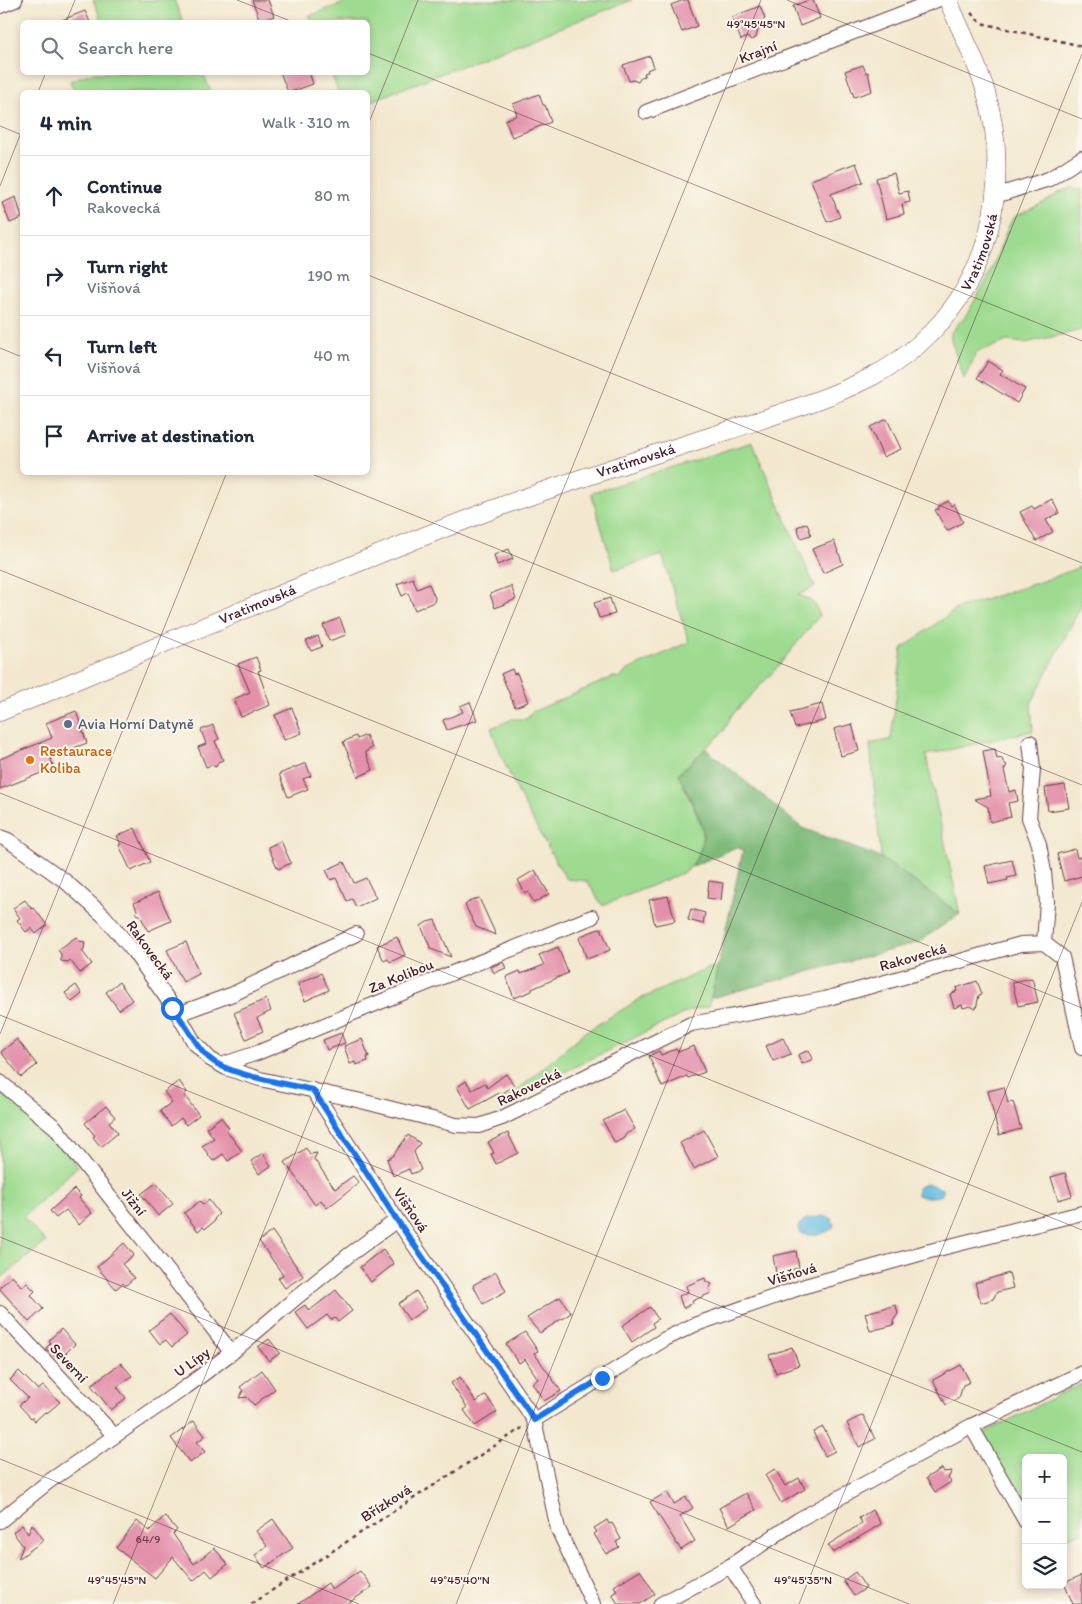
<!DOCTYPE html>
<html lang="en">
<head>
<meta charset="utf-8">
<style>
  :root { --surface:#fff; --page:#f2f2f3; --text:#1f2937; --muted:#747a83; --line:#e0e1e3 }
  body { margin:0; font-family:Itim,sans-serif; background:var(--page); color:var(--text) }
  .controls { position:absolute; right:15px; bottom:15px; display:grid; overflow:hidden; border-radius:8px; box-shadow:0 2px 8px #0003 }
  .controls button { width:45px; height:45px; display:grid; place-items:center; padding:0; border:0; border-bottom:1px solid var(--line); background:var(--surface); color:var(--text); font:25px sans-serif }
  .stop { position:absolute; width:15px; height:15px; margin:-11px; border:4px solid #1a73e8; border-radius:50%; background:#fff }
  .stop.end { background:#1a73e8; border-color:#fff; box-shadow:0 1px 5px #0008 }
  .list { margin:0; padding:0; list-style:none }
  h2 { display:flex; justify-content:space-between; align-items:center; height:65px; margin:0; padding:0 20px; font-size:21px }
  h2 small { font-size:16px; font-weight:400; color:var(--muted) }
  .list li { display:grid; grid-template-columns:32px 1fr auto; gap:15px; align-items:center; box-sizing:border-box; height:80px; padding:0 20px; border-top:1px solid var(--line) }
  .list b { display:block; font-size:19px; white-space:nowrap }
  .list p { margin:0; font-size:16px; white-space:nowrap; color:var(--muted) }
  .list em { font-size:16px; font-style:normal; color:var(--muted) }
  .icon { flex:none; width:28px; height:28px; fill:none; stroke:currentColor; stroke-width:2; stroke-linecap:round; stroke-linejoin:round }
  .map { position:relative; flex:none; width:1082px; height:1604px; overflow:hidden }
  .search { position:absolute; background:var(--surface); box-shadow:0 2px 8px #0003; left:20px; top:20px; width:350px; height:55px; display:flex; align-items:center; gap:12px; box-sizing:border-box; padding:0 18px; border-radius:8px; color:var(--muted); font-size:19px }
  .panel { position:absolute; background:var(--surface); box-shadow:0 2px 8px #0003; left:20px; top:90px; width:350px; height:385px; border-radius:8px }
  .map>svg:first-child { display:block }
  .green { fill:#9edb90; stroke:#747d5e }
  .forest { fill:#7ebb7a; stroke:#646d52 }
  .water { fill:#63bde1; stroke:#566e86 }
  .building { fill:#e391aa }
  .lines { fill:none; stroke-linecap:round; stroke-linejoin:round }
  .minor-casing { stroke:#633d44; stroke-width:16 }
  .major-casing { stroke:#633d44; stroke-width:19 }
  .path { stroke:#633d44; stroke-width:2.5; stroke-dasharray:4 4; stroke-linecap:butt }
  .minor { stroke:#fff; stroke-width:14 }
  .major { stroke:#fff; stroke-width:18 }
  .route { stroke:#1a73e8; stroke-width:6 }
  .ticks { fill:none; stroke:#4a1f2b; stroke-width:1; stroke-opacity:0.45 }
  .service-dot { fill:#5c6f8a; stroke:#fbf7ec; stroke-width:2 }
  .food-dot { fill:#e8710a; stroke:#fbf7ec; stroke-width:2 }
  .labels { text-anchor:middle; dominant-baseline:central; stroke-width:4; stroke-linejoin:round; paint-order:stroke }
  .number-label { font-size:12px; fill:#703c4b }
  .street-label { font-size:15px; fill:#4a1f2b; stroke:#fbf7ec }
  .service-label { font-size:15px; fill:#4e5e75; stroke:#fbf7ec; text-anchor:start }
  .food-label { font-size:15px; fill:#c56008; stroke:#fbf7ec; text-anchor:start }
  .ticks-label { font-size:12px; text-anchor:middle; fill:#4a1f2b; stroke:#fbf7ec; stroke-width:4; stroke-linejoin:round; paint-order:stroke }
</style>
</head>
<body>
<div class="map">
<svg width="1082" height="1604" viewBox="0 0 1082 1604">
  <rect width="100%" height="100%" fill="#fbf7ec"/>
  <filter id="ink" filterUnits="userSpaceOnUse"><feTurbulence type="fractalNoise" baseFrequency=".02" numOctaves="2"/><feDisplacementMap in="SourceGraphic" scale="10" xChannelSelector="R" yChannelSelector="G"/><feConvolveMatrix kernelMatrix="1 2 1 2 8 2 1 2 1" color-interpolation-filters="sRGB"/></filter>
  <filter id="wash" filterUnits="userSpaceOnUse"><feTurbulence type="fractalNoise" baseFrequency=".0096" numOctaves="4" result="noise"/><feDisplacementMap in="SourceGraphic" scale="20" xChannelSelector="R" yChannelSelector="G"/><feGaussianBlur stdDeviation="1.12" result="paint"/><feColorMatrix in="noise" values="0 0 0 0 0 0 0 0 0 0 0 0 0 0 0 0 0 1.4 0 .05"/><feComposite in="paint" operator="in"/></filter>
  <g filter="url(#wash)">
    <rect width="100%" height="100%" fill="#f3e8cf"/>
    <path class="green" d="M93,0H174L183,22H102Z
      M352,0H632L368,102V92H338L331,73L368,72V22H312L309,16Z
      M92,73H203L211,92H74L70,81Z
      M1072,188L1082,189V330L1025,343L1007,341L977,352L964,379L951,340V332L966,315L989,277L1008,227L1013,218L1020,214L1045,202L1060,192Z
      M752,442L815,587L798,595C809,599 818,603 819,616L774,671L731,716L724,731L678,774L695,810L703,830L701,849L695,861L687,871L604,905H602L587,881L567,879L565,877C537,829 509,781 491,728L513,719H527L532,712L613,677L621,678L626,671L689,642L662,555L614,570L591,493Z
      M1082,566V604L1031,704L1033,731L926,755L960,914L881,858L870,744L891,739L902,649L956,609L1052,578Z
      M718,967L709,1006L689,1011L505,1101L585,1032L640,999L709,968Z
      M0,1091L35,1117L78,1166L23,1217L46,1242L0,1279Z
      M1082,1383V1532L1063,1538V1458H1026V1515L982,1434Z"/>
    <path class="forest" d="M706,749L802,828L881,858L960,914L917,943L711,998L743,850L736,847L691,867C698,857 704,843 703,831C702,818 684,787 678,774Z"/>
    <path class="water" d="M927,1183L942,1189V1195C934,1198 924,1198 917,1195V1188Z
      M822,1216L831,1218L834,1224L833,1228C824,1235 811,1237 801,1233L798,1227C806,1215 810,1220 822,1216Z"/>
    <g id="blocks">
      <path class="building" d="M252,0H268L274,16L260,21Z
        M684,0H688L697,26L682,32L671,5Z
        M809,0H813L820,18L800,26L793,6Z
        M760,6L765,19L757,22L759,25L756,38L751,40L747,37L741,40L732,17Z
        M85,11L90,22H57Z
        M650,56L654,67L647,70L648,72L644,73L645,76L641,77L638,82L633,80L629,81L623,65Z
        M863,65L866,73L868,72L872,91L854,97L845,71Z
        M280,72H309L313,84L291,92H288Z
        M539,94L543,105H545L551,122L512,137L505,120L517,115L513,104Z
        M856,163L863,182L831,194L840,217L827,222L811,180Z
        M894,173L899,193L908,191L910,202L902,204L904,214L886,219L876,178Z
        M16,197L22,218L10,223L2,203Z
        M988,361L1003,370L1000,374L1025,389L1017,403L977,378Z
        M887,419L901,449L883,457L870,427Z
        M1052,499L1059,513L1046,520L1053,532L1036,541L1020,512L1032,506L1034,509Z
        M948,501L951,506L954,504L963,522L947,531L935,510L939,509L938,507Z
        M807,523L811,535L801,538L797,527Z
        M834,541L843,564L823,573L812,549Z
        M509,549L513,559L497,565L494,555Z
        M413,578L417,589L429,584L435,598L434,602L415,610L408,593L402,596L397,584Z
        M511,586L516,599L495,608L490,594Z
        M610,598L615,614L599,618L594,603Z
        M340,618L346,635L329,641L323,625Z
        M318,636L322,647L311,651L306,641Z
        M256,657L261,670L258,671L270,705L241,717L234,699L250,692L238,664Z
        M512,669L514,674L517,673L528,702L515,707L501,674Z
        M470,702L477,720L447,730L443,720L463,712L460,706Z
        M822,704L826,720L795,728L790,712Z
        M292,708L302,733L284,740L275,715Z
        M76,711L87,743L50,757L54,768L0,789V759L52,738L46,723Z
        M852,724L859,751L841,756L834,729Z
        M213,725L219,739L215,741L223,760L218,762L216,767L211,765L206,767L198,747L206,744L201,730Z
        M366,735L372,748L365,752L373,770L358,777L343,742L356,736L357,739Z
        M995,749L997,759L1002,758L1003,762L1007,765L1004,770L1009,792L1016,790L1018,801L1008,803L1011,817L990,822L988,807L974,799L991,796L983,751Z
        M306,763L311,776L303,779L308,789L288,797L279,774Z
        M1065,785L1069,808L1048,811L1045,788Z
        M135,828L150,862L131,871L119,845L121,844L117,836Z
        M281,841L291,863L278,869L268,847Z
        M1075,849L1077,858L1082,856V876L1064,881L1057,854Z
        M1012,860L1016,876L1007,878L1008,880L989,884L985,866Z
        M344,862L354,883L366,878L376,898L356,907L352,899L347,901L336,878L331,880L326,870Z
        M535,870L549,894L534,903L528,892L525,893L518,880Z
        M709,881L723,883L721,900L707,898Z
        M158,892L171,921L148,931L140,915L136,914L137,910L134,903Z
        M668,896L675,921L655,925L649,900Z
        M479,898L496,935L476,927L465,905L471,900Z
        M25,900L32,909L34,908L47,925L36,934L31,928L26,932L17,920L20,918L13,908Z
        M691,909L705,913L703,924L688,920Z
        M435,920L451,957L431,949L421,926L427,922Z
        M601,928L610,950L587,959L579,938L583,935Z
        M76,937L79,941L85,942L84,949L82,951L92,964L80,973L70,960L68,962L61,961V954L58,950Z
        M397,937L405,955L390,962L388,959L384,961L377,946Z
        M186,942L199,974L183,982L167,950Z
        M558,947L568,973L532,989V991L514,998L506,977L520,971L521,974L544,965L539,955Z
        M503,962L506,968L494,973L491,967Z
        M321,973L329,990L305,1001L298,984Z
        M1032,978L1038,1002L1018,1006L1012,982Z
        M977,981L982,994L979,995L976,1009L970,1006L963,1008L962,1005L954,1008L950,994L957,991L956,988Z
        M119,982L132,1000L119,1010L106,992Z
        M76,985L82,994L72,1002L65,993Z
        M266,999L271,1011L257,1018L263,1031L246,1039L234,1013Z
        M341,1033L345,1043L327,1050L323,1040Z
        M783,1038L791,1054L773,1061L766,1046Z
        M17,1039L37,1065L21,1077L1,1052Z
        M362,1039L369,1057H367L368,1061L356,1065L355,1062L350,1064L344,1046Z
        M694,1046L705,1072L688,1078L687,1076L662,1087L649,1056L659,1051L661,1055L676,1049L678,1052Z
        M809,1050L813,1059L802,1064L798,1055Z
        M506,1074L514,1085L502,1094L501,1092L470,1109L457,1087L466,1081L472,1090L485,1083L487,1088Z
        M179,1081L187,1092L184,1095L199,1115L186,1125L181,1118L171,1126L160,1111L172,1102L164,1092Z
        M1004,1087L1008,1103L1013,1102L1021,1129L999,1135L988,1091Z
        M106,1106L115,1117L109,1122L118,1133L101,1147L93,1137L95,1136L85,1123Z
        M624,1110L635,1129L626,1134L624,1138L615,1143L603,1121Z
        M221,1117L229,1128L226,1130L242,1151L228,1161L223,1154L213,1161L202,1146L214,1138L206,1128Z
        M704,1130L718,1156L694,1169L680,1143Z
        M508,1133L518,1153L496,1164L491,1154L494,1153L488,1142Z
        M408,1135L420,1143L414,1152L421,1170L411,1174L409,1169L393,1176L387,1159L392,1157Z
        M306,1148L310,1154L317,1153L314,1159L335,1189L353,1176L359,1183L327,1208L321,1200L315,1205L285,1162Z
        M263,1153L271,1166L259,1174L251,1161Z
        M1065,1173L1072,1196L1058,1200L1051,1177Z
        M156,1183L173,1204L158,1216L141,1194Z
        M74,1189L81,1196L79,1198L92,1213L79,1225L66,1210L56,1218L50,1211Z
        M209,1200L219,1214L214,1219L215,1221L205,1229L203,1227L198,1231L184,1213L200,1201L203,1205Z
        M272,1231L303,1276L285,1288L278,1278L283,1275L259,1241Z
        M124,1243L134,1255L122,1264L134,1278L125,1286L123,1283L116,1289L97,1267Z
        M383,1249L394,1264L371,1282L360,1267Z
        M796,1251L799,1268L776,1273L773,1256Z
        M496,1272L506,1291L483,1304L473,1285Z
        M1009,1273L1013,1288L997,1292L993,1299L981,1303L975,1283Z
        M12,1276L22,1287L27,1283L35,1291L31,1295L43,1309L29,1322L0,1289V1287Z
        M705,1278L706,1282L712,1284L709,1289L711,1293L692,1301L693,1303L683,1308L679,1296L688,1292L686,1286Z
        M336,1290L352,1311L338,1322L335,1318L331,1320L327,1315L308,1329L295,1312L305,1305L309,1311Z
        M416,1291L427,1308L409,1320L398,1304Z
        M560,1297L571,1313L540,1333L527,1318Z
        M896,1305L898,1314L893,1321L894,1325L870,1331L865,1313Z
        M650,1307L658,1319L652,1323L654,1327L632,1342L622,1326Z
        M170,1314L187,1335L172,1347L166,1340L160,1344L149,1330Z
        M61,1329L75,1344L63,1356L61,1353L56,1358L46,1348L51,1343L49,1340Z
        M525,1332L538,1351L534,1353L561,1391L544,1401L532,1383L538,1379L525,1359L519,1363L506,1344Z
        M269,1339L280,1353L269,1361L258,1347Z
        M792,1347L799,1365L776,1373L769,1355Z
        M121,1363L132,1376L117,1387L126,1398L111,1410L91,1385Z
        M961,1365L970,1382L963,1385L959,1398L946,1405L933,1380Z
        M262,1370L275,1389L254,1405L247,1397L239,1398L243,1391L240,1387Z
        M19,1371L38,1390L43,1386L60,1402L47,1413L46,1411L35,1421L32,1417L31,1418L19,1405L28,1398L10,1380Z
        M460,1377L476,1402L486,1395L497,1412L475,1426L464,1410L467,1408L451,1383Z
        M863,1415L875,1439L859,1447L847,1423Z
        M194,1421L205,1436L197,1442L205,1452L190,1463L171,1438Z
        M823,1427L835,1451L825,1456L813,1432Z
        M942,1468L944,1472L952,1471L948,1478L951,1482L935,1492L926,1478Z
        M775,1469L785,1486L799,1478L805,1489L781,1503L765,1475Z
        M667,1492L674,1504L686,1497L693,1508L680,1516L695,1541L681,1550L650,1502Z
        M746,1493L756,1510L729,1526L719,1508Z
        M872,1510L881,1524L833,1553L828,1545L862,1523L859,1518Z
        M165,1516L177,1530L173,1534L194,1564L214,1548L228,1564L212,1577L206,1570L193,1581L173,1557L155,1578L116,1548L137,1521L149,1531Z
        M273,1519L293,1548L264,1568L255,1555L267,1546L256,1531Z
        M607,1520L609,1524L612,1523L621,1539L616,1542L619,1547L606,1554L594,1534L597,1532L594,1528Z
        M32,1524L44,1540L18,1559L23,1546L13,1532L22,1525L28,1534Z
        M640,1570L655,1594L640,1604H618L612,1594L617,1591L614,1586Z
        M360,1571L372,1587L347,1604H298L328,1583L332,1590Z
        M855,1572L866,1588L854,1596L843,1581Z
        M1082,1575V1604H1073L1064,1583Z"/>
    </g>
  </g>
  <g filter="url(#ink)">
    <use href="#blocks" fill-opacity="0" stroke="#633d44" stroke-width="1"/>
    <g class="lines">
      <g class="minor-casing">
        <path id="minor" d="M0,6L15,0
          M646,112L937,0
          M995,196L1049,179L1082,158
          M1030,742L1033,769L1029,818L1039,844L1044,872L1047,902L1044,943
          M0,837L8,840L65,881L104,916L134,952L178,1014L194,1042L210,1059L226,1068L260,1079L357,1100L456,1125L479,1126L502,1118L691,1024L825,999L1021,944L1044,943L1062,957L1082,1048
          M178,1014L233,994L356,934
          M221,1065L257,1053L380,1002L592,917
          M0,1082L55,1127L232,1353
          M313,1090L397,1220L527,1409L534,1420L558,1529L593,1604
          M0,1313L114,1435
          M534,1420L665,1339L694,1325L805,1286L930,1251L1082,1213
          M971,1426L1026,1522
          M0,1521L48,1482L186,1387L235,1350L297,1297L349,1255L397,1220
          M730,1566L754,1604
          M661,1604L730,1566L798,1520L971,1426L1082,1373"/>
      </g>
      <g class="major-casing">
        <g id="major">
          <path id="s1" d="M0,712C167,643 333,570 502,506C575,479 650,456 724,432C774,415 824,401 871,377C905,360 937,331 958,300C999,239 1006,158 985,89C975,58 960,29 948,0"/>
        </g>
      </g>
      <path class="path" d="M971,13L981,23L1082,46
        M251,1604L522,1428"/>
      <use href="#minor" class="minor"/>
      <use href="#major" class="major"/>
    </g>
  </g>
  <g class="lines" filter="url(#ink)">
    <path class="route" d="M172,1008C186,1023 193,1042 208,1057C225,1075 288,1084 313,1090L397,1220L527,1409L534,1420L602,1378"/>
  </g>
  <path class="ticks" d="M237,0L293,22M787,0L1082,119M66,22L75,0M368,53L1082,341M38,92L46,72M368,125L418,0M0,126L22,135M0,186L22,130M368,275L1082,563M0,348L22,357M307,472L1082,785M0,570L1082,1008M0,793L1082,1230M0,1015L1082,1452M0,1034L227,472M0,1237L909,1604M0,1459L359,1604M113,1604L761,0M456,1604L1082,54M799,1604L1082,902"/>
  <circle class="service-dot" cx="68" cy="724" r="5"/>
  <circle class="food-dot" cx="30" cy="760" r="5"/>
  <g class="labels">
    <g class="number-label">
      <text x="148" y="1539">64/9</text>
    </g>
    <g class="street-label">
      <text transform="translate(758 52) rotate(-21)">Krajní</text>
      <text stroke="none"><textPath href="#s1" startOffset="1104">Vratimovská</textPath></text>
      <text stroke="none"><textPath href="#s1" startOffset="684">Vratimovská</textPath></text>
      <text stroke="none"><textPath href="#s1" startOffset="279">Vratimovská</textPath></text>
      <text transform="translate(150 950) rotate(54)">Rakovecká</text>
      <text transform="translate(913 957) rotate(-16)">Rakovecká</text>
      <text transform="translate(401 976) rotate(-22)">Za Kolibou</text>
      <text transform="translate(529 1087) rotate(-26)">Rakovecká</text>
      <text transform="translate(134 1202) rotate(52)">Jižní</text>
      <text transform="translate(411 1210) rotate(56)">Višňová</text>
      <text transform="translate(792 1274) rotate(-17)">Višňová</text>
      <text transform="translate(192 1362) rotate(-36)">U Lípy</text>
      <text transform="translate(69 1363) rotate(47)">Severní</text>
      <text transform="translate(386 1503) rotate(-33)">Břízková</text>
    </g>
    <g class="service-label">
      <text x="78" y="724">Avia Horní Datyně</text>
    </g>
    <g class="food-label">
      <text x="40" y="751">Restaurace<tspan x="40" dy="17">Koliba</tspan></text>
    </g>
  </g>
  <g class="ticks-label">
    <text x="756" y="28">49°45'45"N</text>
    <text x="117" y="1584">49°45'45"N</text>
    <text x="460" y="1584">49°45'40"N</text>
    <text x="803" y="1584">49°45'35"N</text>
  </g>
</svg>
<div class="controls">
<button>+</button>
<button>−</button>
<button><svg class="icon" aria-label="layers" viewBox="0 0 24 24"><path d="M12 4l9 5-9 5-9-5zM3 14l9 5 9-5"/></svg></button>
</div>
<div class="stop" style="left:172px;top:1008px"></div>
<div class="stop end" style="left:602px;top:1378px"></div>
<div class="search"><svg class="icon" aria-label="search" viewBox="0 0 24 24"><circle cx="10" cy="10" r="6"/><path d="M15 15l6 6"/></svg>Search here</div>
<section class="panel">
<h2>4 min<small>Walk · 310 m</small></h2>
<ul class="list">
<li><svg class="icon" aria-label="ahead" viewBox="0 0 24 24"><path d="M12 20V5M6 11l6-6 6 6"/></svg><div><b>Continue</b><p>Rakovecká</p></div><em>80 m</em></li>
<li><svg class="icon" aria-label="right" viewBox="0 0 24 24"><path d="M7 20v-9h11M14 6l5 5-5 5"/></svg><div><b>Turn right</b><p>Višňová</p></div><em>190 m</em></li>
<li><svg class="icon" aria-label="left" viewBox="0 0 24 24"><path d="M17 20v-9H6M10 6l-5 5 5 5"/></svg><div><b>Turn left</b><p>Višňová</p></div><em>40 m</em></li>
<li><svg class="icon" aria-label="arrive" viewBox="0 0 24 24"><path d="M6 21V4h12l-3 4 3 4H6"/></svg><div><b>Arrive at destination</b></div></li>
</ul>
</section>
</div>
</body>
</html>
